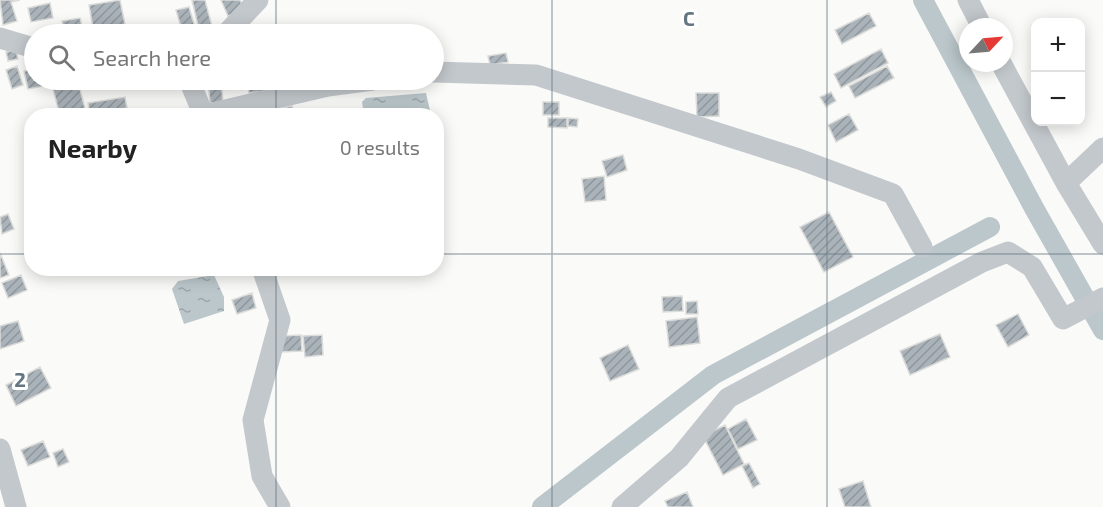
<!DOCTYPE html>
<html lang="en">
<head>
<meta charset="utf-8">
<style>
  :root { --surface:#fff; --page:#f6f6f6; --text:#222; --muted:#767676; --line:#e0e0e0 }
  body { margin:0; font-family:"Exo 2",sans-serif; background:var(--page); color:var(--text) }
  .controls { position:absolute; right:18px; top:18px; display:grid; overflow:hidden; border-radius:12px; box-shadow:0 3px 15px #0003 }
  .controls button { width:54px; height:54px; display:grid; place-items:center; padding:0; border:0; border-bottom:2px solid var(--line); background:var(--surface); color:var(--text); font:30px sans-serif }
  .compass { position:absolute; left:959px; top:18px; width:54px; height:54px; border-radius:50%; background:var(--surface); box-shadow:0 3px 15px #0003; rotate:64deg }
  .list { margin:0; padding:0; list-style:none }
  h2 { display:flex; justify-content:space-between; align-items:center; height:78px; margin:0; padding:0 24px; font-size:26px }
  h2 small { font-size:20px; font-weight:400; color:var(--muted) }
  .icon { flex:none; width:33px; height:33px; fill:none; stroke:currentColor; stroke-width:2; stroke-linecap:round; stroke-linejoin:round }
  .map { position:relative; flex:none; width:1103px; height:507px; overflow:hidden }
  .search { position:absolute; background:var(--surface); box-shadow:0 3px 15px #0003; left:24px; top:24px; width:420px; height:66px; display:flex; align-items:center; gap:15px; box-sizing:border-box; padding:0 21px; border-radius:33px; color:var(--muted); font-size:22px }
  .panel { position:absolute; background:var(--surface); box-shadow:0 3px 15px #0003; left:24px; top:108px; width:420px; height:168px; border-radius:24px }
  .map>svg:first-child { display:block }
  .water { fill:url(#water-ripples) }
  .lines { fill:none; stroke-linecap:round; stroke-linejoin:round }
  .canal { stroke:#bbc7cb; stroke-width:20 }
  .building { fill:url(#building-hatch); stroke:#dcdcda; stroke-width:1.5 }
  .minor { stroke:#c3c8cc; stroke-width:21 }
  .grid { fill:none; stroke:#657683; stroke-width:1.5; stroke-opacity:0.55 }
  .grid-label { font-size:20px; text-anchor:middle; font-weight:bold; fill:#657683; stroke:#fff; stroke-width:6; stroke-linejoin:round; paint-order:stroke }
</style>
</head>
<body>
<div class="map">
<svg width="1103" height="507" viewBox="0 0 1103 507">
  <defs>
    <pattern id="water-ripples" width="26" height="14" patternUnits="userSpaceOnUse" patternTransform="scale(1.5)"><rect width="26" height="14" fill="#bbc7cb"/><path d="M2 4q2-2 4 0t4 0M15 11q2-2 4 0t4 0" fill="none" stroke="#9ca6aa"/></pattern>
    <pattern id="building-hatch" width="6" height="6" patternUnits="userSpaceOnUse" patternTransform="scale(1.5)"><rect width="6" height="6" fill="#aab3b9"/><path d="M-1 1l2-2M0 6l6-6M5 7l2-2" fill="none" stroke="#8e969c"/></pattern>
  </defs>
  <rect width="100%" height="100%" fill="#fafaf8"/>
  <path class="water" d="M426,93L431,115H364L362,102L366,98Z
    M214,275L224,297V311L184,324L172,289L178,281Z"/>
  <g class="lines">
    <path class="canal" d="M923,0L1034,208L1103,330
      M542,507L713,375L990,227"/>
  </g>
  <path class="building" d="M0,0H20L11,2L17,21L3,25Z
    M120,0L127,34H94L89,5Z
    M192,0H205L214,34H200Z
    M221,0H240L244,9L228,16Z
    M50,3L53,18L31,22L28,8Z
    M189,7L197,34H183L176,10Z
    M869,13L876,26L842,44L835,30Z
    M80,18L84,34H65L62,21Z
    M147,28L148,34H129V31Z
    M179,28L180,34H160L159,33Z
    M881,49L888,63L841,88L834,74Z
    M16,50L18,59L8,61L6,52Z
    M506,53L508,62L490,65L488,56Z
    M17,66L23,85L12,89L6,70Z
    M887,66L894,78L855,98L849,86Z
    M34,69V80H48L49,85L28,89L24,71Z
    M208,80H221L223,102L210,103Z
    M247,80H263L265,91L249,93Z
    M271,80H296L297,85L273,90Z
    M78,82L87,116H60L53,89Z
    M831,92L836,101L826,107L820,97Z
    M696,93H719V116L697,117Z
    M125,97L127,108L90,115L88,103Z
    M543,102H559V115H543Z
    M292,106L294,116H278L276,110Z
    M273,110L274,116H248Z
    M849,114L858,130L836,142L828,125Z
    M548,118H567V128L548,127Z
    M568,118L578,119L577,127L568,126Z
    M623,155L627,170L607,177L602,161Z
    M604,176L606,200L585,202L582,179Z
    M829,212L853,257L824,272L800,227Z
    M8,214L14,229L2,234L0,217Z
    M0,253L9,275L0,278Z
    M21,275L27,290L8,298L2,283Z
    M252,293L256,308L237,314L232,300Z
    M682,296L683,311L663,312L662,297Z
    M697,301L698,314H686V302Z
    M1018,314L1029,335L1008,347L996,325Z
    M697,317L700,343L669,347L666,321Z
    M18,321L24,341L0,349V326Z
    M940,334L950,357L910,375L900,351Z
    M301,335L302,351L281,352L280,336Z
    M322,335L323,355L305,357L303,336Z
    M628,345L639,369L610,381L600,358Z
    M40,367L51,388L16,406L6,385Z
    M746,419L757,440L738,449L728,429Z
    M725,425L744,464L723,475L703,436Z
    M43,441L50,457L28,466L21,450Z
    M63,449L69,462L58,467L53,453Z
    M749,463L760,484L753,488L742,466Z
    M863,481L871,507H845L839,489Z
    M687,492L693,507H668L665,501Z"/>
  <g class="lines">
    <path class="minor" d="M968,0L982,27
      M226,34L258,0
      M0,38L34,48
      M1001,63L1066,183L1103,244
      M434,72L536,75L799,159L893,194L922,247
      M189,80L204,116
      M204,115L328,86L373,80
      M1066,183L1103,148
      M262,268L280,320L253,420L262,476L280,507
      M0,449L16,507
      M622,507L679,458L728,398L982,262L1008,252L1032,267L1063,319L1103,298"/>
  </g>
  <path class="grid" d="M276,0V34M552,0V507M827,0V507M276,80V116M0,254H32M436,254H1103M276,268V507"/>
  <g class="grid-label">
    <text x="689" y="26">C</text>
    <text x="20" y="387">2</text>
  </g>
</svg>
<div class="controls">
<button>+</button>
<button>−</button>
</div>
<svg class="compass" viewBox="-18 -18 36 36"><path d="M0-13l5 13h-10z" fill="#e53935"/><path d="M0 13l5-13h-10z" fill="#767676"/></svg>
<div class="search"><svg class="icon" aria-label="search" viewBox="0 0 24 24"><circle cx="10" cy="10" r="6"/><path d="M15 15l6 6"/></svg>Search here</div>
<section class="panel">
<h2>Nearby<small>0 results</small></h2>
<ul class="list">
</ul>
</section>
</div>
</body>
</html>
